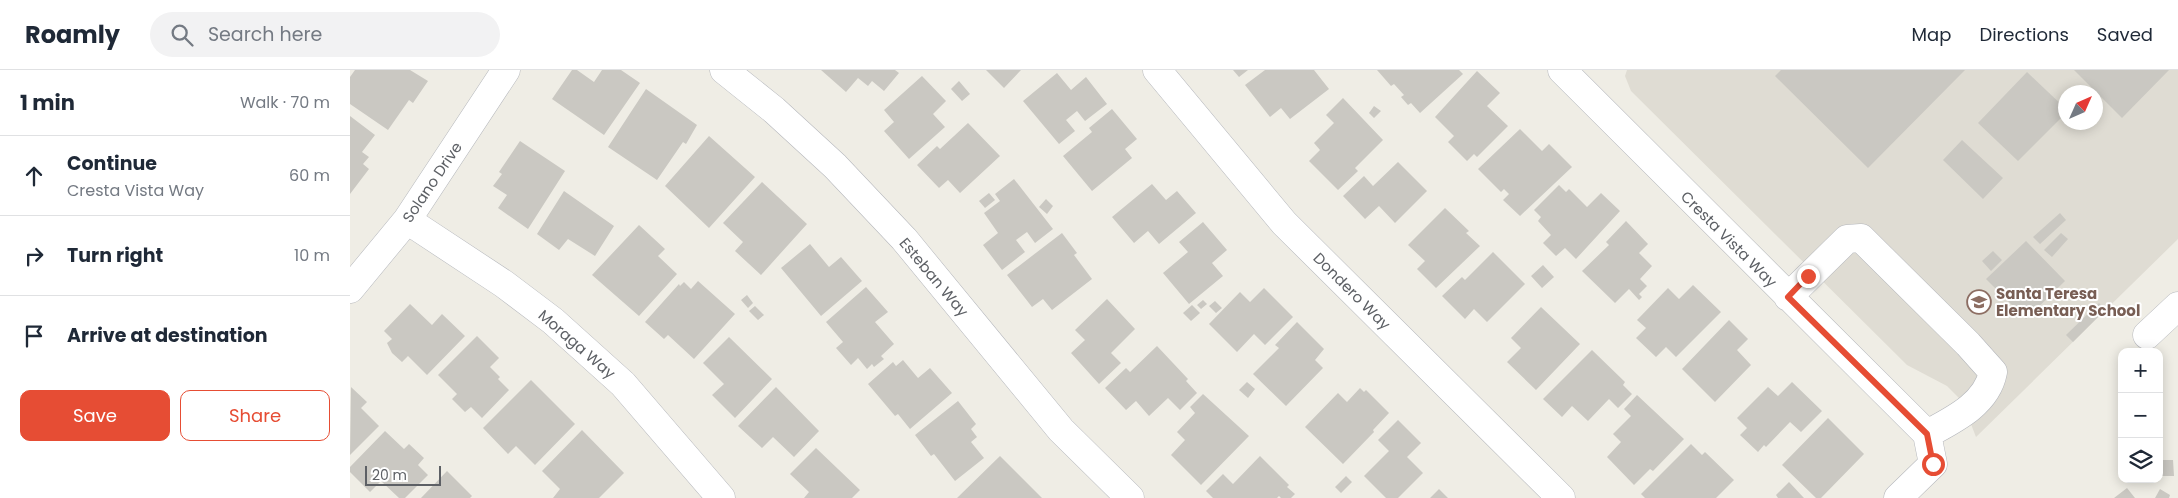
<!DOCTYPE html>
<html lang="en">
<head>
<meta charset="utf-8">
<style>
  :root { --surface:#fff; --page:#f2f2f3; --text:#1f2937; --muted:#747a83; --line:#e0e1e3; --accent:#e64d34 }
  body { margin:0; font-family:Poppins,sans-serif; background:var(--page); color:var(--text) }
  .controls { position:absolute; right:15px; bottom:15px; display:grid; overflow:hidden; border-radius:10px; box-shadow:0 2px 12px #0003 }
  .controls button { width:45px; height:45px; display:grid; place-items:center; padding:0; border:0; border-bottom:1px solid var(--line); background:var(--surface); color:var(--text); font:25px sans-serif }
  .compass { position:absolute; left:1708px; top:15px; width:45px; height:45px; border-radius:50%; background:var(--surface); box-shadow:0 2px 12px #0003; rotate:45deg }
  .scale { position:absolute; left:15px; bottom:12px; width:76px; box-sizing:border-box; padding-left:5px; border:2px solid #5d6065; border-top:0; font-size:14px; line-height:18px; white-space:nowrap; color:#5d6065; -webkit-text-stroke:4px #fff; paint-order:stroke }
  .stop { position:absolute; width:15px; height:15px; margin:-11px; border:4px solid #e64d34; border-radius:50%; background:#fff }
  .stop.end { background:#e64d34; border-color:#fff; box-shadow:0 1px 5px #0008 }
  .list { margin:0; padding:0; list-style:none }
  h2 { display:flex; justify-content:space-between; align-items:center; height:65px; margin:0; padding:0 20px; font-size:21px }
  h2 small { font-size:16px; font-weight:400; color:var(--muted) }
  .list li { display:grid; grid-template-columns:32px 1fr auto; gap:15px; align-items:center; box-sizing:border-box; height:80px; padding:0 20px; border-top:1px solid var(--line) }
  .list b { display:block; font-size:19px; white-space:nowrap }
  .list p { margin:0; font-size:16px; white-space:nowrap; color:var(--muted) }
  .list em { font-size:16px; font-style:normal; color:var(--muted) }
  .actions { display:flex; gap:10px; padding:15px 20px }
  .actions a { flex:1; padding:11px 0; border:1px solid var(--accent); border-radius:10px; text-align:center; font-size:18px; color:var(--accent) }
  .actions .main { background:var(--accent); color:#fff }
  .icon { flex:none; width:28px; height:28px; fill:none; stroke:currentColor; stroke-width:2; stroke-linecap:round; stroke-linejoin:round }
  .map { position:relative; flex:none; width:1828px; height:428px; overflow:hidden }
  header { display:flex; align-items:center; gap:30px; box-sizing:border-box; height:70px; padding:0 25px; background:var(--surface); border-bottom:1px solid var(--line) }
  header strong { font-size:24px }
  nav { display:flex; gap:28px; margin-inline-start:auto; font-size:18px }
  .search { width:350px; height:45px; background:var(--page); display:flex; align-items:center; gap:12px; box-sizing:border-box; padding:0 18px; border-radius:28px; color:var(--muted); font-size:19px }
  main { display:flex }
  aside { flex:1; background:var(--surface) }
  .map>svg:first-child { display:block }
  .education { fill:#dfdcd3; fill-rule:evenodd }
  .building { fill:#cac8c2 }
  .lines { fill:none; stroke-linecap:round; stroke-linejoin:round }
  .minor-casing { stroke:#b5b7bc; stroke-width:29 }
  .minor { stroke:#fff; stroke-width:28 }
  .route { stroke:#e64d34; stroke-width:6 }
  .labels { text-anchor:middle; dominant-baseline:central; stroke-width:4; stroke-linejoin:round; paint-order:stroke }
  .street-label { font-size:15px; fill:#5d6065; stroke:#fff }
  .education-label { font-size:15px; font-weight:bold; fill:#785e54; stroke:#fff; text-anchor:start }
</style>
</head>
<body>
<header>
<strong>Roamly</strong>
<div class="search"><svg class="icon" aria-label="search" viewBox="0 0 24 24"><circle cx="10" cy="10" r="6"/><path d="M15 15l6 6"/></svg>Search here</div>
<nav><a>Map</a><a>Directions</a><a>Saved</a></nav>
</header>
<main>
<aside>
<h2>1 min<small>Walk · 70 m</small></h2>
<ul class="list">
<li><svg class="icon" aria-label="ahead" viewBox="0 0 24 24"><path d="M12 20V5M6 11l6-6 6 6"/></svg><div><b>Continue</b><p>Cresta Vista Way</p></div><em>60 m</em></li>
<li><svg class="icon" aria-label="right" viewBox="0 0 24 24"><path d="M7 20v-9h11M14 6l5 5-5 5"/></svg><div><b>Turn right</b></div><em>10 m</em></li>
<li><svg class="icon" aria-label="arrive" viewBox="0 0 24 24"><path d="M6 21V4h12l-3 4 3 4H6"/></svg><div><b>Arrive at destination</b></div></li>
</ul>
<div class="actions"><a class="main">Save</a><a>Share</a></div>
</aside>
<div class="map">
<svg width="1828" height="428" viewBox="0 0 1828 428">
  <rect width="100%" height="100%" fill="#efede5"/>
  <path class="education" d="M1277,0H1828V169L1626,367L1612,331L1597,316L1557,295L1281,21L1275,6ZM1716,22H1746V52H1716Z"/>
  <path class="building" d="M5,0H60L78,11L63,33L59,30L38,60L0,34V7Z
    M222,0H227L244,12L252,0H271L290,13L254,65L202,29Z
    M471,0H545L549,3L534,21L522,11L518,16L508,8L496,22Z
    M636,0H671L654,18Z
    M883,0H898L889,7Z
    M915,0H964L979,19L940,49L931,38L920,47L895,15Z
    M1027,0H1109L1113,4L1070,43L1061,33L1058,35L1051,27L1054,25L1044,14L1041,16Z
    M1431,0H1615L1518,98L1425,6Z
    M1724,0H1819L1772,48Z
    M1127,1L1150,23L1137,36L1158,56L1127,87L1124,84L1117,91L1098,72L1104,66L1085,47Z
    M1677,2L1716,39V43L1668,91L1628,53Z
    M707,3L721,20L736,7L757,34L735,51L727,41L716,50L725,61L709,74L673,31Z
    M572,6L596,31L583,44L595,57L559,89L534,61L544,52L534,40Z
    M609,11L620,24L612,31L601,19Z
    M296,19L347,55L336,74L333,72L307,110L258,77Z
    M993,28L1033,70L1005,98L1008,101L988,120L959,91L970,80L964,73L984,53L976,45Z
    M1024,36L1031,41L1024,48L1019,43Z
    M762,39L787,69L775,79L782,88L742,121L713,86L742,62L739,58Z
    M0,46L25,65L12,82L19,87L13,94L19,99L0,124Z
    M618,53L650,86L610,123L598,110L589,118L567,95L587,76L590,79Z
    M1170,59L1192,81L1199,74L1222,97L1170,146L1153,130L1159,124L1154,119L1151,122L1128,99Z
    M359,66L405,107L359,158L315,116Z
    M1612,70L1653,108L1633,129L1593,90Z
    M170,71L215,101L178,159L148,138L157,125L143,116L152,104L149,102Z
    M1048,92L1077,121L1045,153L1029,136L1015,149L993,126L1014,106L1023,116Z
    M664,109L703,159L685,173L677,162L666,170L675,182L652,200L633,175L648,163L634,143L650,131L645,124Z
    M412,112L457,154L411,205L385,181L393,172L373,153Z
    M802,114L816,130L827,121L846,143L809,174L798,161L784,173L762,147Z
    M1209,115L1216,122L1219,119L1237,137L1251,123L1270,141L1226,189L1215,178L1206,186L1193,173L1201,165L1188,151L1191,147L1184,140Z
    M214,121L264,156L245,186L218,169L209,180L187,164Z
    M639,123L645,130L635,138L629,131Z
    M696,129L703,136L697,144L689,137Z
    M1095,138L1119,161L1116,163L1130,176L1086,218L1067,199L1075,191L1058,175Z
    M1710,143L1716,150L1690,174L1683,167Z
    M1276,151L1298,174L1289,183L1302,196L1290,209L1297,216L1289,224L1292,227L1289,230L1279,219L1265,233L1232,201L1259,175L1256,172Z
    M853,152L877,180L862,193L873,206L839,234L813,203L838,182L829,172Z
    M289,155L315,179L308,186L327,204L289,246L242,205Z
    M712,163L727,183L724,185L742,209L702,240L693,229L682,237L657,205Z
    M1711,163L1718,169L1702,187L1694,180Z
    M1676,171L1715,211L1676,249L1636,209Z
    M460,174L479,197L491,187L512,211L471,246L431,198Z
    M1643,181L1652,190L1641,201L1632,191Z
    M1143,182L1175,214L1137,252L1124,239L1115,249L1092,226L1112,207L1115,210Z
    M1193,195L1204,207L1192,218L1181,206Z
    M348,211L385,244L344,289L318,265L314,269L295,252L329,214L330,216L334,212L341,219Z
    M1343,215L1371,242L1326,287L1316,277L1306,287L1286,268L1296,258L1287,250L1318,218L1329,229Z
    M516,217L538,242L525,252L544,274L531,286L534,289L524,297L522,294L517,299L508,288L501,295L486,278L493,272L476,252Z
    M914,218L943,247L915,275L904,264L887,282L859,254L890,222L900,232Z
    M397,225L403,233L398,238L391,230Z
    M757,229L785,259L761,283L771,293L749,314L721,283L735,270L725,260Z
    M853,230L857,234L851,239L847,235Z
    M865,231L872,238L866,243L859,236Z
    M1749,233L1755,240L1723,272L1716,265Z
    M60,234L82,255L92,244L115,266L77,305L58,286L52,292L42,283L37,273L42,269L34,261Z
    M842,235L850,243L841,251L833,243Z
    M405,236L414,245L408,250L399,241Z
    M1191,237L1230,274L1186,320L1157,292L1171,278L1161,268Z
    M1379,250L1398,269L1387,280L1401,295L1365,332L1332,299Z
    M947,252L974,279L965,290L973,298L936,336L903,304L929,278L925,275Z
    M127,266L149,288L140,297L150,307L148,309L159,320L132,348L121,337L115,342L102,329L107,324L88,305Z
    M379,267L422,309L385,348L362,325L374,314L353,293Z
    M807,276L838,309L836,311L847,323L830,340L818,328L799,346L786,331L776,340L755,318L776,298L780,302Z
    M1242,280L1275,312L1273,315L1282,324L1268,338L1259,329L1238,351L1222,336L1212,347L1193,329Z
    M553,290L568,308L580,298L602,323L560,359L548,344L545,346L518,314L543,292L546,296Z
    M181,310L225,354L185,395L166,376L158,384L133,358Z
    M897,312L905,319L898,328L889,320Z
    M1442,312L1472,341L1451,362L1440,352L1416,377L1414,375L1408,382L1390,365L1397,358L1387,348L1418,317L1428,326Z
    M1,317L17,332L11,338L29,356L0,385Z
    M426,317L469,361L444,387L423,367L412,378L388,356Z
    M1010,318L1014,322L1016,320L1039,343L1023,360L1024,362L993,394L955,357L988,323L997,332Z
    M853,324L899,366L851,415L821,385L835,370L827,362L845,343L840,337Z
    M1287,325L1334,369L1303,401L1300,399L1284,415L1257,387L1271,372L1263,364L1281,346L1274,339Z
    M608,331L626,354L621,359L627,367L621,372L634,388L605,411L584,384L581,386L565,365Z
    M1478,348L1514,384L1471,428H1466L1432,395Z
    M1048,350L1071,373L1057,387L1073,403L1048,428H1036L1014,406L1039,381L1028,370Z
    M232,360L274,403L249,428H203L210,419L192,401Z
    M35,361L54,379L59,374L74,388L68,395L78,405L55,428H49L31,411L20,422L0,402V397Z
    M1341,374L1352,385L1355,382L1384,410L1366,428H1295L1291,424Z
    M466,378L510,420L502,428H454L459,422L440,404Z
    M650,386L692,428H607Z
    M910,386L939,415L937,417L945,424L941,428H931L929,426L927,428H863L856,421L873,404L883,414Z
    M1809,390H1823L1824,406H1809Z
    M97,401L122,426L120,428H71Z
    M996,406L1002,412L991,423L985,417Z
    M1439,412L1454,428H1428L1426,425Z
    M1777,418L1785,428H1764Z
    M1089,419L1098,428H1080Z
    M1810,419L1820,425L1819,428H1805Z"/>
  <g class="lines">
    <g class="minor-casing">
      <path id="minor" d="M374,0L424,40L485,96L554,169L711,360L780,428
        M807,0L934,153L1211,428
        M1212,0L1577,364L1583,394L1548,428
        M57,150L154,214L203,251L273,314L371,428
        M0,219L57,150L156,0
        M1438,227L1497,169L1511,168L1618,274L1643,302C1637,334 1603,350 1577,364
        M1797,265L1828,236"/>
    </g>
    <use href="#minor" class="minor"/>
  </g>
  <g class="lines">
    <path class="route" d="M1458,206L1438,227L1577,364L1583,394"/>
  </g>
  <defs>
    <g id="school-ring" transform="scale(1.25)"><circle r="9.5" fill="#fff" stroke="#8d6e63" stroke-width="1.5"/><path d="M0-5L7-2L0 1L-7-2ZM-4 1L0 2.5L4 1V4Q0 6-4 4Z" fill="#8d6e63"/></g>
  </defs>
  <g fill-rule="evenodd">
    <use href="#school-ring" x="1629" y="232"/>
  </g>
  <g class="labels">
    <g class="street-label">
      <text transform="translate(82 112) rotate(-56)">Solano Drive</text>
      <text transform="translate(1379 169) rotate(45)">Cresta Vista Way</text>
      <text transform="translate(584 207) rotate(50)">Esteban Way</text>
      <text transform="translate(1002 221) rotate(45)">Dondero Way</text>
      <text transform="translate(227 274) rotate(41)">Moraga Way</text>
    </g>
    <g class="education-label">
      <text x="1646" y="223">Santa Teresa<tspan x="1646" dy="17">Elementary School</tspan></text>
    </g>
  </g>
</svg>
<div class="controls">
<button>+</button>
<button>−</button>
<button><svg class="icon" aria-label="layers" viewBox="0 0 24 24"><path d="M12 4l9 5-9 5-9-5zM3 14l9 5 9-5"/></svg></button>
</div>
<svg class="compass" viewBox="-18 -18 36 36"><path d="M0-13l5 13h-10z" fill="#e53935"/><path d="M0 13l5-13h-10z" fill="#747a83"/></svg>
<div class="scale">20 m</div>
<div class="stop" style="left:1583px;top:394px"></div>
<div class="stop end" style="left:1458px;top:206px"></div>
</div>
</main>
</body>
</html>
